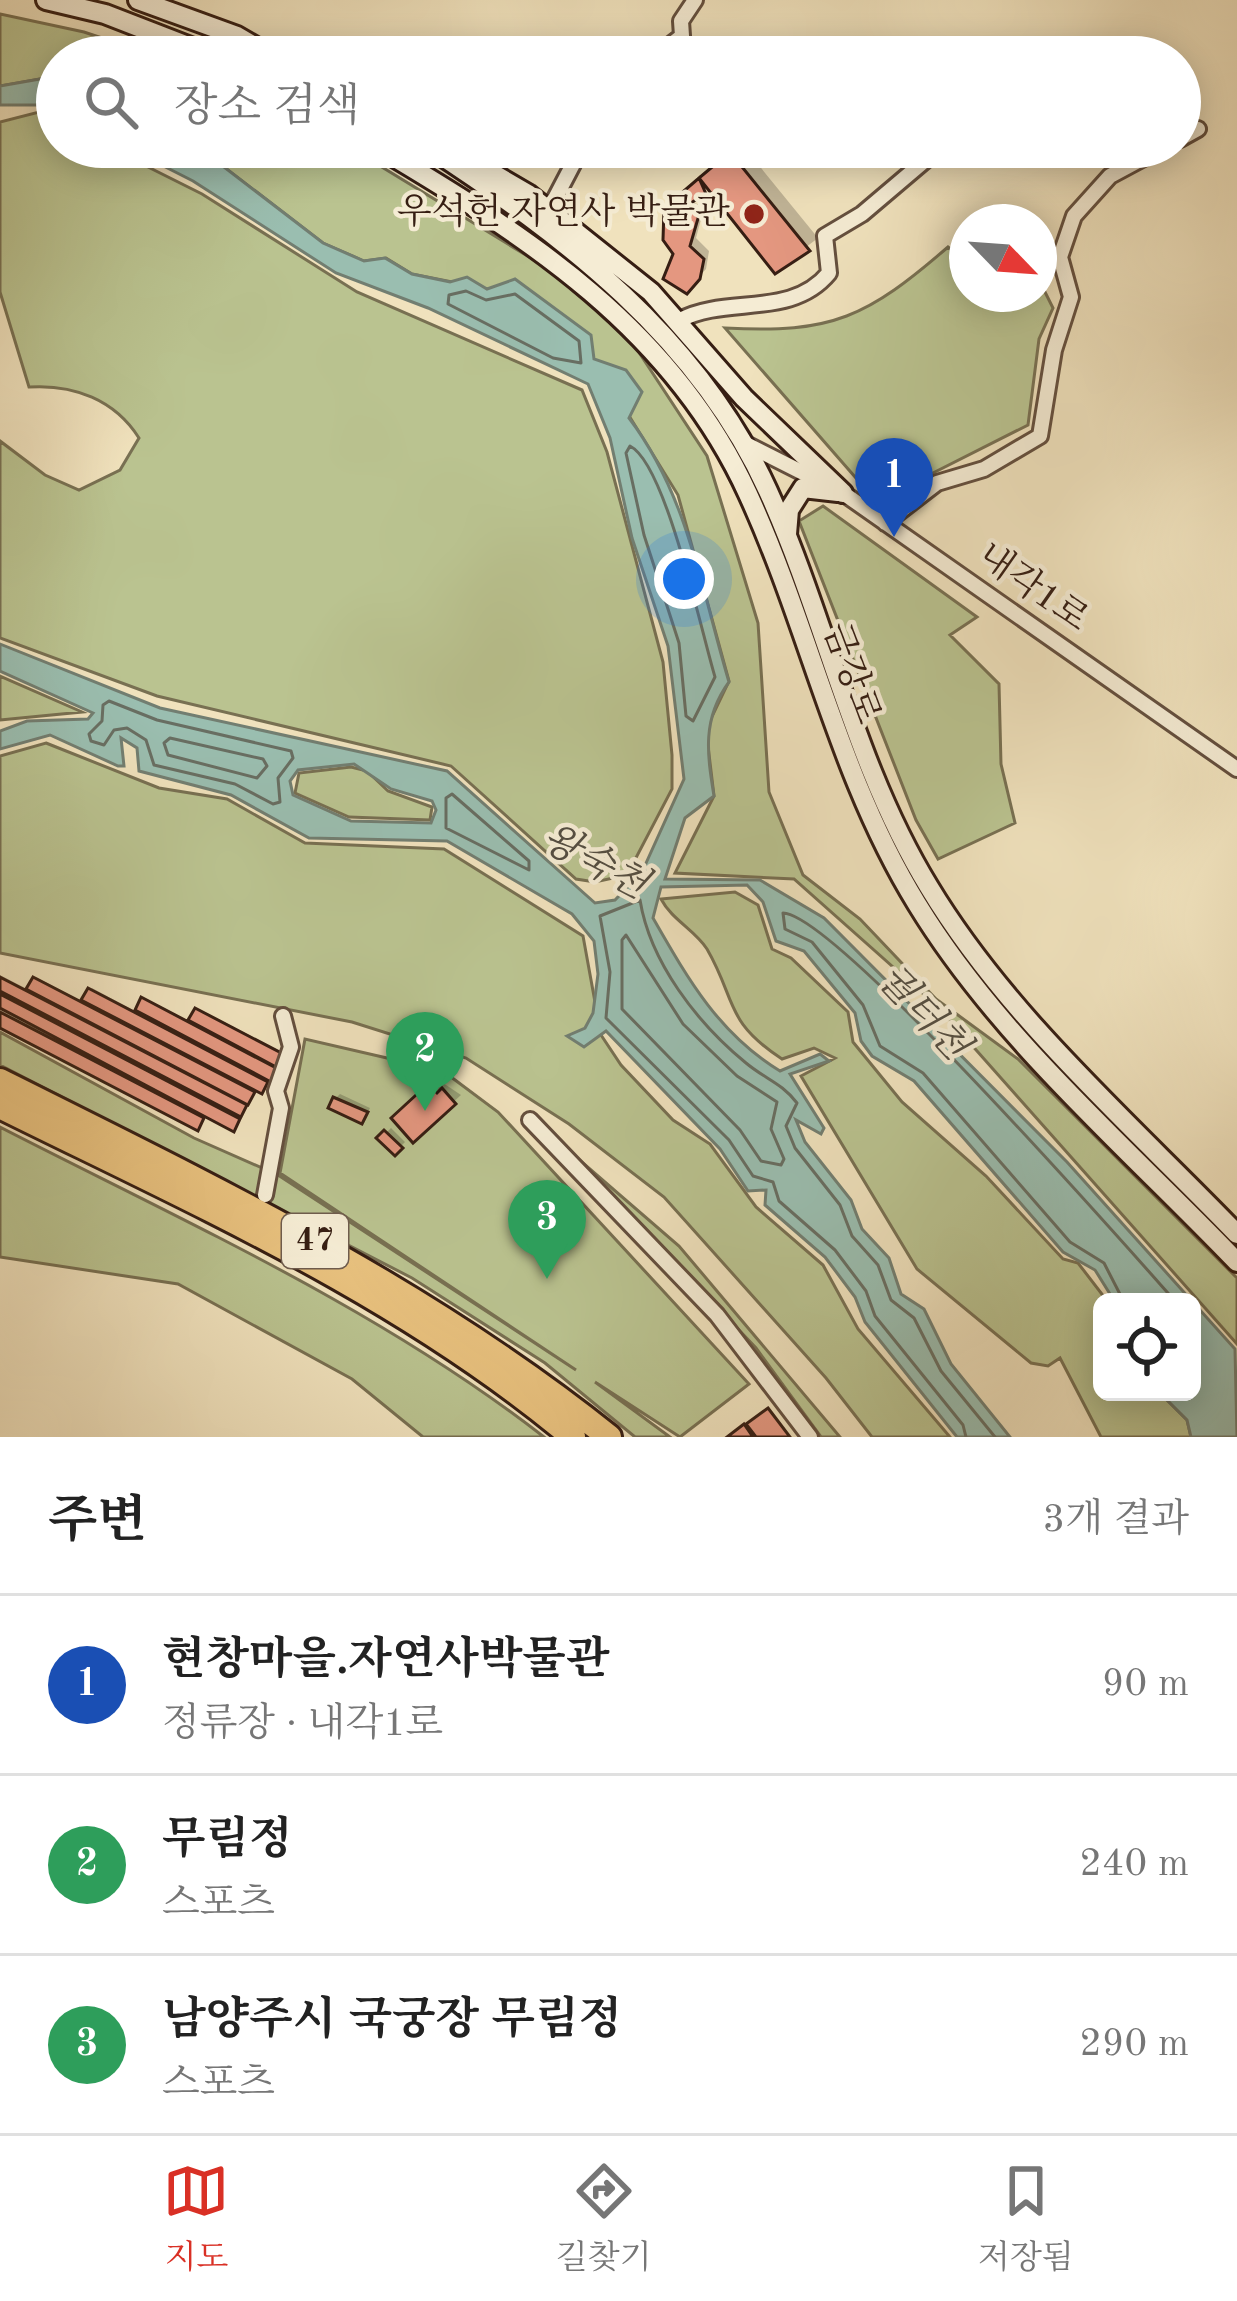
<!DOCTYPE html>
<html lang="ko">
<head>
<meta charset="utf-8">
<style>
  :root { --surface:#fff; --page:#f2f2f2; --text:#222; --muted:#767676; --line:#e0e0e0; --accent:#d93025 }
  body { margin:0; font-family:"Old Standard TT","Noto Serif KR",serif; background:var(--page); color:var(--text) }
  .controls { position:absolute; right:36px; bottom:36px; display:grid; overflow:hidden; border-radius:18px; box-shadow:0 6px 30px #0003 }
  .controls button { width:108px; height:108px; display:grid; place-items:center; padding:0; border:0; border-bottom:3px solid var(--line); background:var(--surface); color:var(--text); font:60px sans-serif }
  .compass { position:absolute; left:949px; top:204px; width:108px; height:108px; border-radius:50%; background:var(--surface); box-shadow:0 6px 30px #0003; rotate:115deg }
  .you { position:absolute; left:684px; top:579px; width:42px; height:42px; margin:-30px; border:9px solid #fff; border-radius:50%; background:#1a73e8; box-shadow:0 0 0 18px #1a73e833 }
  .badge { display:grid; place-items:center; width:78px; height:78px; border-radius:50%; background:var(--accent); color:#fff; font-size:39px; font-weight:700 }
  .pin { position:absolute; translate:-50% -99px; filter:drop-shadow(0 3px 6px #0008) }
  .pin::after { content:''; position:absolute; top:63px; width:42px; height:36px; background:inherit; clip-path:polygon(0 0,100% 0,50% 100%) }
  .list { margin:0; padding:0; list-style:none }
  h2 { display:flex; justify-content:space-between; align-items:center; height:156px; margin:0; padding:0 48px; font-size:51px }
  h2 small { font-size:39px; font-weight:400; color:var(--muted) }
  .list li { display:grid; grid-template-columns:78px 1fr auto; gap:36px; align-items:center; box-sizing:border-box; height:180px; padding:0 48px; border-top:3px solid var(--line) }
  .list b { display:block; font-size:45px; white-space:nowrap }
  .list p { margin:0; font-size:39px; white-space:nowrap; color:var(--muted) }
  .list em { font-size:39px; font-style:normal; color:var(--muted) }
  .icon { flex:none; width:66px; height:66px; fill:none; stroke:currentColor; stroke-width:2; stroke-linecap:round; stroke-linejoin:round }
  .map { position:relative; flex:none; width:1237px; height:1437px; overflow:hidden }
  .search { position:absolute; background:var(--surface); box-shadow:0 6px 30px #0003; left:36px; right:36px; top:36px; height:132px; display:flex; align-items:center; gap:30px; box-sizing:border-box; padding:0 42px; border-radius:66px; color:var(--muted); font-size:45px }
  .sheet { height:696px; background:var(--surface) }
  nav { display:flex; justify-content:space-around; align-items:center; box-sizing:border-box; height:168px; border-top:3px solid var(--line); background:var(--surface); font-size:33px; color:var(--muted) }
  nav a { display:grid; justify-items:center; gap:6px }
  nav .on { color:var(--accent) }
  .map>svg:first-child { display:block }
  .green { fill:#bac390; stroke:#787052; stroke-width:3 }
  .water { fill:#9abeb0; stroke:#727e71; stroke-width:3; fill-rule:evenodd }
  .shadow { fill:#0003 }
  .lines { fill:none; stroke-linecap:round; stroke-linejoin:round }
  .shore { stroke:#686e62; stroke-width:3 }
  .building { fill:#e49780; stroke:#361e13; stroke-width:3 }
  .street-casing { stroke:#644f3e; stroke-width:20 }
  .secondary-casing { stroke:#361e13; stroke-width:24 }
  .highway-casing { stroke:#361e13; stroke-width:30 }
  .street { stroke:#f5ecd4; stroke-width:14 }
  .secondary { stroke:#f5ecd4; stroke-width:18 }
  .highway { stroke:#e8c17e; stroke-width:24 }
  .poi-dot { fill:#8f2418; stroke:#f5ecd4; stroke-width:4.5 }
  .labels { text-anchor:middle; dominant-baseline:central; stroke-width:9; stroke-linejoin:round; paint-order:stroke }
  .shield { fill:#f5ecd4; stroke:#6f5c4d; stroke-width:3 }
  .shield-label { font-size:33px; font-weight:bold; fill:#361e13 }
  .poi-label { font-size:36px; fill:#361e13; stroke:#f5ecd4; text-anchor:end }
  .street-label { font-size:36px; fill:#361e13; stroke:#f5ecd4 }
  .water-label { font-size:39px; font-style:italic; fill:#544e42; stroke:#f5ecd4 }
</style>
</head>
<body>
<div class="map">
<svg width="1237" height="1437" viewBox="0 0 1237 1437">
  <rect width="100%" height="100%" fill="#f0e2bd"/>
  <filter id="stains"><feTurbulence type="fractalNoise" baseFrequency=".00167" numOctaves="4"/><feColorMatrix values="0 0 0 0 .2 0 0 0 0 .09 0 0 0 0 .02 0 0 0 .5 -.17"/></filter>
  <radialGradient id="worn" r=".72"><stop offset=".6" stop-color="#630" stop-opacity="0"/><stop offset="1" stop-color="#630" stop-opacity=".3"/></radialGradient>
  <path class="green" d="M0,14L84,32L159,57H57V76L0,86Z
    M39,112L57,121V147H108L202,194L357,292L582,390L607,452L663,662L672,755V789L627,875L595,882L576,879L451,766L157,696L0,638V441L45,475L79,490L120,470L139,438C115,400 74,384 29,387L0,292V122Z
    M198,147H349L552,271L619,322L707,456L758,623L769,792L803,875L860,919L936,999L1018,1059L1237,1278V1344L938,1007L794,879L675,873L714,796L706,729L729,681L678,495L594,359L487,289L412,274L386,258L364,261L323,243Z
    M948,247L967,262V294H1039V280L1053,308L1039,339L1028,425L933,473L883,509L725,328C833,334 867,317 948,247Z
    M823,506L977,617L950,635L999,684L1001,764L1015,823L938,859L916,820L799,521Z
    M0,676L82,712L0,720Z
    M46,743L159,788L227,799L305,843L444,849L583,936L601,1035L621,1065L673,1120L710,1144L756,1207L823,1265L858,1329L950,1437H872L826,1378L664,1197L569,1124L466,1058L352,1022L0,953V756Z
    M351,767L367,771L388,791L432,807L430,820L349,817L295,793L299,773Z
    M735,892L758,905L772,949L791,958L848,1012L853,1042L902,1102L986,1176L1063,1259L1078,1263L1108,1302H1102V1392H1159L1187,1420L1191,1437H1101L1060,1358L1048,1366L1031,1363L917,1269L801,1076L835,1058L814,1048L782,1059C724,1021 737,1001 707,949C695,930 672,920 661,899Z
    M0,1032L194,1138L278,1175L576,1370L280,1173L305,1039L443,1071L498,1112L749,1384L680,1437L595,1382L670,1437H635L545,1363L412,1278L0,1065Z
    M0,1127C185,1222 380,1309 544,1437H423L352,1379L178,1284L0,1257Z
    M569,1151L679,1246L840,1437H821L756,1348Z"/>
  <path class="water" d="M57,76V111L44,105H0V86Z
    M126,147H198L323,243L364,261L385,258L412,274L450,282L467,277L487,289L515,279L591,335L594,359L626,370L642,392L629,418C688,496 701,588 729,682C702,719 707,753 714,796L685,818L665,879L760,880L824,918L1067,1162L1235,1349L1237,1437H1191L1187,1420L1159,1392H1192V1302H1115L1095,1270L1063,1252L914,1081L872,1056L861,1041L855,1013L804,951L776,941L763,902L747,885L661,887L653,918C688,979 719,1034 780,1071L820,1054L829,1061L790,1074L824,1128L821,1134L796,1120L805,1142L851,1200L862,1229L889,1258L901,1294L924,1309L951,1364L1010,1437H957L865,1322L855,1297L825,1257L765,1205L766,1190L748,1191L720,1149L606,1031L584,1047L567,1036L585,1028L593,1013L598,974L594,941L572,914L447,841L309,838L231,795L139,771L137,748L121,738L124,766H118L50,735L0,749V731L27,721L88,719L93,713L0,671V644L160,708L447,771L595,903L615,900L642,872L684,779L668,646L632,538L610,438L588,384L428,308L336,273L193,181ZM354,764L391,789L432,801L436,810L431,823L351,821L293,795L290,781L298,770Z"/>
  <path class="shadow" d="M738,147H744L818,238L776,270L710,186L690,200L704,208L696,238L709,251L706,269L687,290L677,253L676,201Z
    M0,975L29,990L36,977L83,1002L92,988L137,1012L145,998L191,1022L199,1009L284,1053L263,1089L255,1087L233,1128L205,1113L197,1127L0,1025Z
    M437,1079L461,1095L413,1139L395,1118Z
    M340,1094L370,1108L366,1116L336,1098Z
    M391,1128L405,1142L395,1152L381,1138Z"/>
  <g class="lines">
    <path class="shore" d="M466,291L486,300L515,294L579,341L581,363L553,358L448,304L449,295Z
      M630,446C666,464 701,631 715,677L693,721L686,716L679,643L644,535L626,453Z
      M109,701L157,720L291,751L293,758L278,778L280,802L273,804L235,784L154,765L146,740L127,728L114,730L104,745L91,741L89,734L102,721L103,705Z
      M170,738L263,759L267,766L257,778L168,755L164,743Z
      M452,794L529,861V870L446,828V798Z
      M626,935L683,1024L737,1076L777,1102L771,1129L784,1159L781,1165L761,1161L740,1130L622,1009V940Z
      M1124,1302L1104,1263L1070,1242L923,1073L880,1046L863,1005L812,942L785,929L783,913C835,914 1125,1245 1176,1302
      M966,1437L963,1425L875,1316L866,1291L835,1250L779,1201L773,1182L753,1176L729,1140L606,1018L610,972L600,916L640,900C650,962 697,1023 746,1063C765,1079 782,1083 797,1103L786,1126L795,1148L840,1205L852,1236L878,1265L891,1300L914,1318L941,1371L995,1437"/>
  </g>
  <path class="building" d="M730,152L810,251L775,274L699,178Z
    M699,178L706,194L684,207L699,215L690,246L704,259L700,279L687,294L663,279L673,254L663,240L664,208Z
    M0,977L247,1105L241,1117L0,991Z
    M33,977L255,1092L248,1105L26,989Z
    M88,988L268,1082L262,1094L81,1000Z
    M0,994L240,1119L234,1132L0,1008Z
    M141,997L278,1069L271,1082L135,1010Z
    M195,1008L285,1055L278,1068L188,1020Z
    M0,1012L204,1118L198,1131L0,1028Z
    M428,1084L437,1093L442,1088L456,1104L413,1143L391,1118Z
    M333,1097L368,1112L362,1124L328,1108Z
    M384,1130L403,1148L395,1156L376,1138Z
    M768,1408L790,1437H756L746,1424Z
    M744,1424L753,1437H727Z"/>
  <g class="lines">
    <g class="street-casing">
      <path id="street" d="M655,57L682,36L681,21L695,0
        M1180,139L1198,129
        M549,210L582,147
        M680,320C727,295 791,319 829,273L825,236L862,214L941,147
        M742,442L843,493L1237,769
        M885,523L937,483L984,469L1040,436L1054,350L1071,297L1060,257L1074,216L1110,176L1164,147
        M530,1120L717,1315L810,1437
        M265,1195L281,1108L276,1091L291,1047L283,1016"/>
    </g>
    <g class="secondary-casing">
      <path id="secondary" d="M46,0L105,14L216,57
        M138,0L237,36L273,57
        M377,147C527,236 673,329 748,494C810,629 838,776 917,904C1000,1040 1128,1148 1237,1262
        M428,147C566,237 698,337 768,491C827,621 854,765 929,887C1008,1018 1132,1125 1237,1234
        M463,156L528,194L651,292L744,398L843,493
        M787,534L789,510L803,488L838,492"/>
    </g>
    <g class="highway-casing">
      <path id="highway" d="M0,1081C212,1187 423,1288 609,1437
        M0,1106C198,1204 403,1294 573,1437"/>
    </g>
    <use href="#street" class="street"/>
    <use href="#secondary" class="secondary"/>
    <use href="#highway" class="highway"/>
  </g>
  <circle class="poi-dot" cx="754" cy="214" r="12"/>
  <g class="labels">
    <rect class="shield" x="282" y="1214" width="66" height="54" rx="9"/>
    <g class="shield-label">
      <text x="315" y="1241">47</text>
    </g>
    <g class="poi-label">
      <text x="730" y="214">우석헌 자연사 박물관</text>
    </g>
    <g class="street-label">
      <text transform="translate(1032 589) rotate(35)">내각1로</text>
      <text transform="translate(850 674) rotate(70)">금강로</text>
    </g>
    <g class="water-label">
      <text transform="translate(594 863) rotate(28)">왕숙천</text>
      <text transform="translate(922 1013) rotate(47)">궐터천</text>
    </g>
  </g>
  <rect width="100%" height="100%" filter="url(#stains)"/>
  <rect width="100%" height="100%" fill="url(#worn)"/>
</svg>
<div class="controls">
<button><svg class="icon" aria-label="locate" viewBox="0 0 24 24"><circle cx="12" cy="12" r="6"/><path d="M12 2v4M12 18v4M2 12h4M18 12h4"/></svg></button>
</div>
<svg class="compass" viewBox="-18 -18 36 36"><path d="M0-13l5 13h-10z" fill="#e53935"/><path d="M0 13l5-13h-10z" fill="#767676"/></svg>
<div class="you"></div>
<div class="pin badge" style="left:894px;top:537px;background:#1a4fb4">1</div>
<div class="pin badge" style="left:425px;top:1111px;background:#2e9e5b">2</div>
<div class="pin badge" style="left:547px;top:1279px;background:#2e9e5b">3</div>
<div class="search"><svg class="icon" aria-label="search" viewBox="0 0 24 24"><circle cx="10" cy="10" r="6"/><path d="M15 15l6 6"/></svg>장소 검색</div>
</div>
<section class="sheet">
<h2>주변<small>3개 결과</small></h2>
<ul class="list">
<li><span class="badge" style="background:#1a4fb4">1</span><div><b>현창마을.자연사박물관</b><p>정류장 · 내각1로</p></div><em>90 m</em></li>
<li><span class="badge" style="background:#2e9e5b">2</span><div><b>무림정</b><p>스포츠</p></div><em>240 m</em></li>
<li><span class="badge" style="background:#2e9e5b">3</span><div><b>남양주시 국궁장 무림정</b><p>스포츠</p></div><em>290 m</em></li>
</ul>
</section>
<nav>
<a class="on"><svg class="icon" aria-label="map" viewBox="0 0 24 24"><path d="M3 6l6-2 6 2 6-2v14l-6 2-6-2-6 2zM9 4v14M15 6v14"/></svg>지도</a>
<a><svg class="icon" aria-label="directions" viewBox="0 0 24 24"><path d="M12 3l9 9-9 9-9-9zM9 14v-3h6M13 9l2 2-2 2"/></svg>길찾기</a>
<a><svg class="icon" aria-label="saved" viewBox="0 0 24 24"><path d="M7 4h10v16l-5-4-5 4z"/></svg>저장됨</a>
</nav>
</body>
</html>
